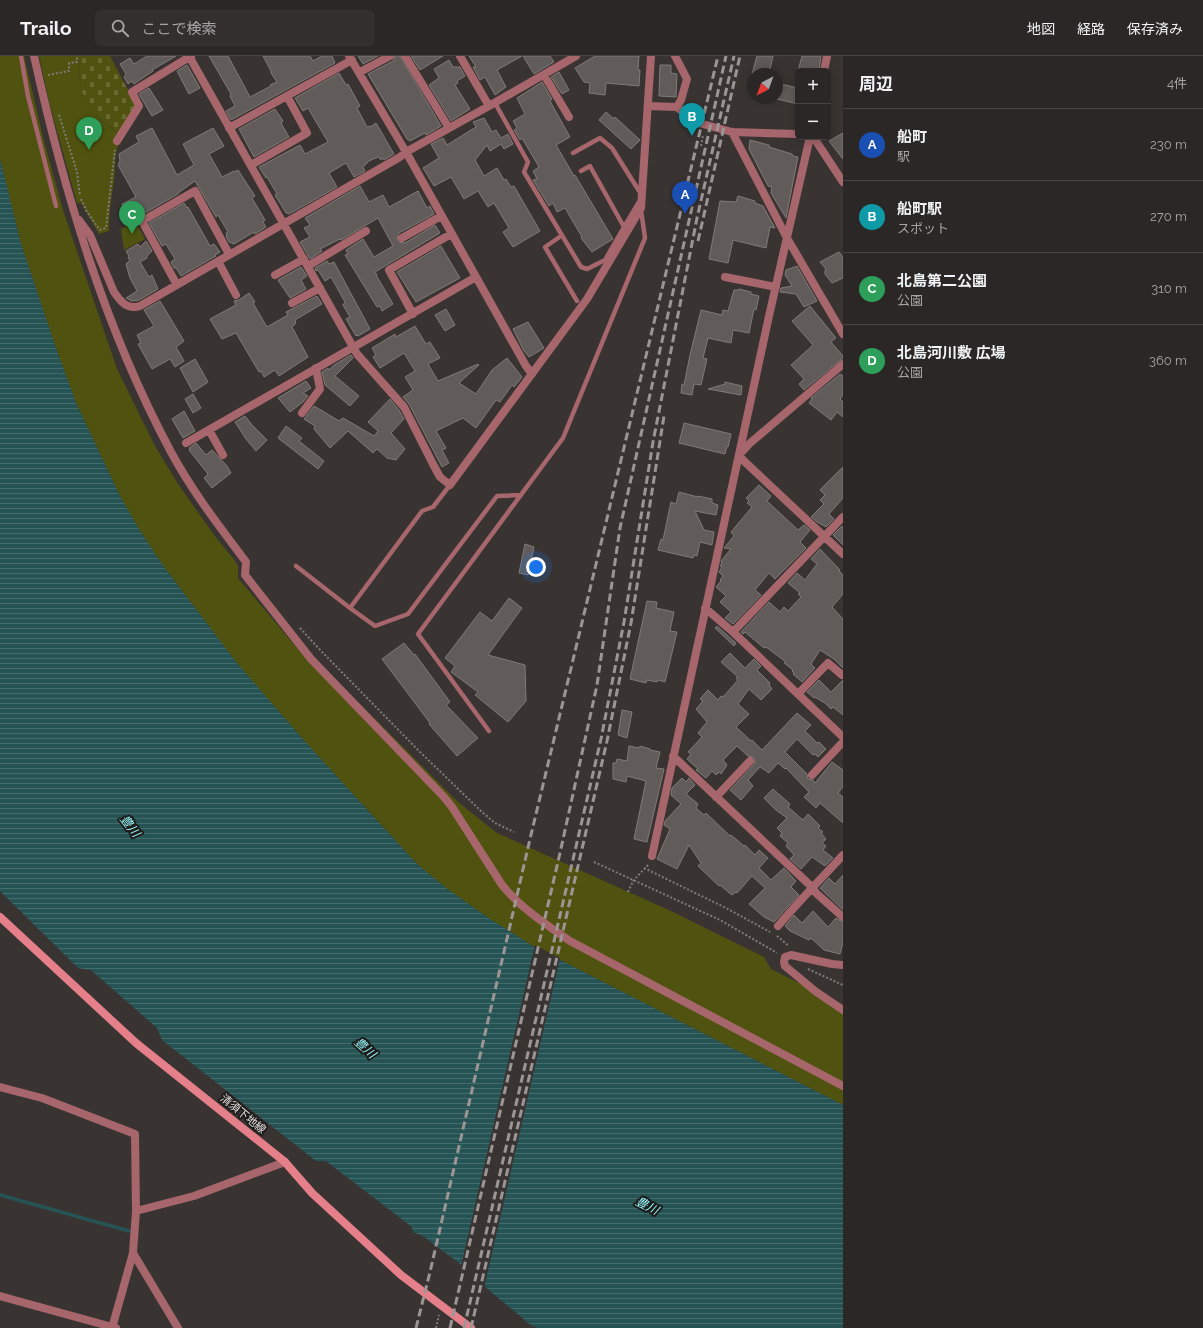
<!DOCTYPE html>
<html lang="ja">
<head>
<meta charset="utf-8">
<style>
  :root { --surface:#2b2726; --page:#332f2e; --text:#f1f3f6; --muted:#a6a5a7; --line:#474443; --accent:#d93025 }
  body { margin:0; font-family:Raleway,"Noto Sans JP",sans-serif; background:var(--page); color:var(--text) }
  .controls { position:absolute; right:12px; top:12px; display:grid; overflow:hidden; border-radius:6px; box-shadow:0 2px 10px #0003 }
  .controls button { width:36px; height:36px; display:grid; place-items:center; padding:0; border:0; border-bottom:1px solid var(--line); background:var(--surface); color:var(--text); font:20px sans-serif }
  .compass { position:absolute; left:747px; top:12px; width:36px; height:36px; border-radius:50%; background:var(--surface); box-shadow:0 2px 10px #0003; rotate:221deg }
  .you { position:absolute; left:536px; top:511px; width:14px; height:14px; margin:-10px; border:3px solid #fff; border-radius:50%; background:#1a73e8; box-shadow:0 0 0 6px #1a73e833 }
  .badge { display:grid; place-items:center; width:26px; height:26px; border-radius:50%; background:var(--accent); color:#fff; font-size:13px; font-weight:700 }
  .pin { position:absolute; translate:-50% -33px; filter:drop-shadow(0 1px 2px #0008) }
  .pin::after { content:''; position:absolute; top:21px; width:14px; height:12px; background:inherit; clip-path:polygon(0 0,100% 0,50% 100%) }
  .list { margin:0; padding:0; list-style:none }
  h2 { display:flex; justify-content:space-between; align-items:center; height:52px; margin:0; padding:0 16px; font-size:17px }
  h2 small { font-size:13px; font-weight:400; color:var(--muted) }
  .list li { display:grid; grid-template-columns:26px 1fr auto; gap:12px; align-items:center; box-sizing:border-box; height:72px; padding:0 16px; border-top:1px solid var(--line) }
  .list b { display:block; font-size:15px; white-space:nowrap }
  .list p { margin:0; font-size:13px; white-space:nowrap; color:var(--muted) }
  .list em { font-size:13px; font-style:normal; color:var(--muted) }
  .icon { flex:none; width:22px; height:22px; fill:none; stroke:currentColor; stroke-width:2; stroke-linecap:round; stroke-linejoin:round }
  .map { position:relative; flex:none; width:843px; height:1272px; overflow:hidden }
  header { display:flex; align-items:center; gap:24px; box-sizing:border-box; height:56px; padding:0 20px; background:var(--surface); border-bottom:1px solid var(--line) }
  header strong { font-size:19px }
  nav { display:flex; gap:22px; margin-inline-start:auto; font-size:14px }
  .search { width:280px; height:36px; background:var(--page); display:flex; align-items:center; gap:10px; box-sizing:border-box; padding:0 14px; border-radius:6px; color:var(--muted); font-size:15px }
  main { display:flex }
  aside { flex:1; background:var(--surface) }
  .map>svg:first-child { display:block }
  .cemetery { fill:url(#cemetery-stones) }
  .park { fill:#50530f }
  .water { fill:url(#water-rules) }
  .pier { fill:#393432 }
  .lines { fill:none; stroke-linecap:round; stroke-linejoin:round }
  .stream { stroke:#265455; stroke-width:3.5 }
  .building { fill:#615b59; stroke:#807a78 }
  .path { stroke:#807c7a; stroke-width:2; stroke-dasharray:2 2; stroke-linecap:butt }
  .lane { stroke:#a6666c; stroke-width:4.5 }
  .street { stroke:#a6666c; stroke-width:8 }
  .secondary { stroke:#e57f8a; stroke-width:8 }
  .rail { stroke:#9b9695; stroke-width:3; stroke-dasharray:8 4; stroke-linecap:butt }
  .labels { text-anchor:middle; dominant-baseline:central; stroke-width:4; stroke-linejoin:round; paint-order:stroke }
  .street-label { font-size:11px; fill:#e4e0df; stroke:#1e1c1b }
  .water-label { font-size:12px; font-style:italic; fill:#94f7fa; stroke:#1e1c1b }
</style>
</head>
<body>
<header>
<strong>Trailo</strong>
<div class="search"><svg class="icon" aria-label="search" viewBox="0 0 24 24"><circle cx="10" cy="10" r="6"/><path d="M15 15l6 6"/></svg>ここで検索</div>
<nav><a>地図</a><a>経路</a><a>保存済み</a></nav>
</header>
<main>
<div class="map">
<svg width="843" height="1272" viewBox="0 0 843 1272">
  <defs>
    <pattern id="cemetery-stones" width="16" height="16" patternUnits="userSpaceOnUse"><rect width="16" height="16" fill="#50530f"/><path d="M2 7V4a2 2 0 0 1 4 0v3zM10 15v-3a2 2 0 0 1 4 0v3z" fill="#696b32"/></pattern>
    <pattern id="water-rules" width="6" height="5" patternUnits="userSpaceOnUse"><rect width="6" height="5" fill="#265455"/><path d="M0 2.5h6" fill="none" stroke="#456c6d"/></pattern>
  </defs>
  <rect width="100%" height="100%" fill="#393432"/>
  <path class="cemetery" d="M79,0H110L137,51L119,78C101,64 84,52 80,28C79,19 80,9 79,0Z"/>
  <path class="park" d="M0,0H24L44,85L63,154L117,313L155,390L178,428L214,479L235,505L238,510V522L313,611L318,606L458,746L497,777L671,855L764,901L771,913L843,949V1049L531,889L484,859L446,832L417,808L308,689L236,606L164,511L142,478L121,442L76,347L56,292L21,188L0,103Z
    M39,0H79C80,9 79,19 80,28C84,53 104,66 122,81C113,96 116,109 114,126C111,143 109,157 109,175L99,178L81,147H77L49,46Z
    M135,165L145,183L124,194L121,173Z"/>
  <path class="water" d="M0,103L21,188L56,292L76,347L121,442L142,478L164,511L236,606L308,689L417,808L446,832L484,859L531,889L843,1049V1272H539L532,1270L491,1236L467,1213L423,1180L413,1176L412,1171L326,1105H316L162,984L157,972L91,914L78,912L0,835Z"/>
  <path class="pier" d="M535,889L560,902L484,1232L461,1210Z"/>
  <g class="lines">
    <path class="stream" d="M0,1139L129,1175"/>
  </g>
  <path class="building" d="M147,0H176L152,14L153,15L134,28L132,25L128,28L124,21L126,18L120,8L130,2L134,8Z
    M209,0H228L250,41L271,30L270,29L277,26L271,17V15L263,0H310L313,5L322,0H332L335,7L231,64L226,55L235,50L230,40L231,38Z
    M358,0H378L363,8Z
    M395,0H400L441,70L426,79L425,77L410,85L407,83L368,18L393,5Z
    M411,0H443L420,14Z
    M469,0H522L497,14L506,31L495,39L485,21L480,24L473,11H476Z
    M523,0H550L554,6L534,18Z
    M595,0H639L638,14H640L639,30L606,27L605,39L589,37L590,27L584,26L575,12Z
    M757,0H773L769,18H752Z
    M802,0H821L819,15H798Z
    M449,4L453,11H460L465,20L457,25L458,27L455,29L470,53L451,65L429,29L439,22L434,13Z
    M187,9L200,32L189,38L177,15Z
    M660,9H671V17L677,18L676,41L659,40Z
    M559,16L569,34L562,38L551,21Z
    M339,17L346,29L348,28L360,50L357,52L367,71L369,70L370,71L376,67L394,98L384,104L382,102L381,104L378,101L369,105L363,111L365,115L354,121L346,107L329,117L337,131L289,158L287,157H286L275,139L277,138L267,121L266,122L259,111L300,89L305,98L328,86L308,52L303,55L295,42Z
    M542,26L552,43L550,45L570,81L556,89L574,120L575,119L613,183L592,196L581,182L582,181L565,152L557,156L553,147L549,150L533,124L537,123L533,115L539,111L522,82L520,84L514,74L517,72L513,65L525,58L517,42Z
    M777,27L798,32V48L777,43Z
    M149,32L163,54L152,60L139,38Z
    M275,53L283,65L281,67L289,81L254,101L239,73Z
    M606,56L614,63L615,61L640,84L631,93L599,64Z
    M484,62L492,76L496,74L501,82L508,78L513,88L504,93L501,88L490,95L487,89L475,104L484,120L497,112L504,124L506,123L511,131L514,130L540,175L513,191L503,176L509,172L494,147L488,151L478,135L464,143L451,121L434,130L423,112L439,102L431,88L443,82L447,89L476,71L473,66Z
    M152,72L177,119L194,109L183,88L213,72L224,90L209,98L222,121L234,115V116L238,114L255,140L252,142L265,164L263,166L266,171L255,178L254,176L234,188L229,186L226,180H227L226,177L228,176L218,159L216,161L195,125L178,137V138L143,158L142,156L126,165L121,153L123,151L122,148L136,141L118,109L120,105L119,98L139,86L136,80Z
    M843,77V103L829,85Z
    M750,84L769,89V91L792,98L793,100L798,101L786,162L771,137L772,131L768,130L749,93Z
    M360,130L369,146L383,139L389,151L418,135L427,152L430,150L434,158L399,177L397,182L399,186L405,187L435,169L440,177L375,216L377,219H376L393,248L382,255L380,250L377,251L345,199L348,198L346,194L363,183L374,201L393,190L378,162L341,184L340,183L320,193L322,195L310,203L300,186L310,181L304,172L310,169L305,162Z
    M738,140L755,145V147L763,150L775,172L770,171L766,192L733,184L728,207L709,203L720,145L736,146Z
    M184,147L187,152L188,151L210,190L214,188L220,196L215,199L216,200L214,201L181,220L176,212H174L171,206L175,203L166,188L162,190L149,167Z
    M146,185L152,195L147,200V202L140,206L149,221L152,219L158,233L139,244L132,245L126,242L137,235L130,222L126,208L130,204L128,202L129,200L126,195L138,188L140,191Z
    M441,190L460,222L416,246L397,216Z
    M839,196L843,201V222L832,227L825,218V215L826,213L820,206Z
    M327,205L329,208L334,206L370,273L358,280L357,279L356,280L346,263L350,261L343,249L345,246L331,221L325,225L318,214L316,215L315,212Z
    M797,210L817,245L804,251L796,238L780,236L781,232L792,230L785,219L786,214Z
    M301,211L307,220L301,224L306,233L290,242L278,224Z
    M739,233L751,236V238L759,240L756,254L754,253L749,277L733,274L731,287L708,282L703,302L707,303L701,329L694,328L692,339L681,337L682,328L684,329L690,299L701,254L722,259L723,254L728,255L734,234H738Z
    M249,237L255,246L253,247L267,271L288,259L286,256L317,240L322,248L295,264L296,267L292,271L308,301L279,320L275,314L264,321L261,315L259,316L236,277L222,283L210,263L236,249L234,245L239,244Z
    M160,245L184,285L176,291L184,305L175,311L170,303L152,313L138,288L141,287L137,279L154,270L144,254Z
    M810,250L836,282L831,286L843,300V302L804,334L799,328L804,323L791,309L813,289L792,265Z
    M446,253L455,269L445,275L435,259Z
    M528,266L544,292L529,301L524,295L513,273Z
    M415,270L426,288L430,286L440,302L428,308L438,325L478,308L479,309L459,327L476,338L492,314L507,302L522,321L514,331L512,329L500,346L496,344L476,372L463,362L436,375L446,392L442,394L449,407L442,411L409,348L403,341L413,334L405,321L415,315L404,297L380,312L373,301L376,299L372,292L395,278L396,281Z
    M351,299L353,302L335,320L359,340L350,350L325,329L322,316L328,312L329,314L334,309Z
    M195,303L208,326L193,336L180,312Z
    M840,318L843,320V339L840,343L843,346V361L837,356L831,364L809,347L812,343L811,342Z
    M306,325L311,332L303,337L308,340L303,346L290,356L278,342Z
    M725,326L742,330L741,339L708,333L725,328Z
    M193,338L201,352L193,357L185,343Z
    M390,343L399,354L404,363L391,377L405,393L396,404L387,402L377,393L373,397L348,375L330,392L314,373L315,370L304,363L314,350L339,365L343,362L374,380L378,375L368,366Z
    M184,355L195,375L183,382L172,363Z
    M245,360L252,369L267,384L256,395L246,383L235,366Z
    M684,367L731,378L728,391L727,390L725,398L679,387Z
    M286,370L302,382L299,385L324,405L318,413L278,382Z
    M196,387L206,399L212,394L227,410L231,417L212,432L204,422L208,418L189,394L190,393L189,392Z
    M843,411V442L829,458L834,463L826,471L817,466L811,461L824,448L820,444L825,439L820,434Z
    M759,429L771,440L767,445L798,474L804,469L810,474L800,486L806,492L775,523L769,517L755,534L761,539L733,568L725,562L731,556L720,546L726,540L716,531L721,525L720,524L723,520L719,516L722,511L720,510L722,507L721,505L731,493L724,492L734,480L731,476L752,451L747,447L749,445L746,442Z
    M679,436L698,441V440L712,443V447L718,449L716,459L695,455L704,474L714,476L712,489L700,486L697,500L694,499L693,502L658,494L661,483L663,484L671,446L676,448Z
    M842,470L843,472V489L833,479Z
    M525,488L534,491L528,519L519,517Z
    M820,493L840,514L839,515L843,519V538L832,551L843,563V612L834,603L820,594L811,608L815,612L802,626L793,618L794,617L792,615L793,614L784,607L786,606L766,591L764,592L745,576L743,578L741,576L769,546L780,556L784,551L788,555L801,541L798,538L800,537L788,527L797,517L805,524L817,508L811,503Z
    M509,542L522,552L488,599L525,609L526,645L508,666L475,639L478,636L451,616L455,610L445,602L480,556L492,565Z
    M647,545L657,546L656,552L674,556L670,575L677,576L665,626L658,624L657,626L647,624L646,627L630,623Z
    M717,570L736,587L734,590L715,572Z
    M404,587L414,599L415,598L450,646L446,649L478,682L457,700L429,668L430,667L382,603Z
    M730,597L745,612L754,603L761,610L757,614L770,627L769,629L772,633L761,644L749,633L738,648L749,658L736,671L751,685L752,684L762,694L797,657L811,669L805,675L817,687L819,686L826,693L818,701L815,698L813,699L797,683L785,696L807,718L808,723L813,724L815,727L832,706L843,714V731L838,737L843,741V767L820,747L816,752L804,741L809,736L786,712L785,713L778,707L769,717L760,711L748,724L753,730L741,744L730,734L754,708L755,704L753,701L748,700L737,690L723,704L727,709L721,718L719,716L716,719L712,715L706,722L696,714L698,713L687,703L691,698L688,696L702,681L698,677L707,666L696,653L703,645L700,643L708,634L718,644L721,640L723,641L738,624L736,622L738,621L721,606Z
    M819,624L831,636L843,624V659L833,651L831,653L825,647L815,641L814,642L807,636Z
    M622,654L632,656L627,682L618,679Z
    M629,690L639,692L640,690L650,693V694L660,696L656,712L664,713L647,786L634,783L646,725L627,720L626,726L613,723V707H616L617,703L627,705Z
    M682,722L686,726L689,722L695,729L686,738L698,748L696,752L704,759L706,757L730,780L731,779L744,790L745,789L755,799L759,794L768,802L759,812L771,824L784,812L796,825L791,831L799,839L774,866L764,861L749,848L765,832L752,820L737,837L736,836L732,839L720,829L719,830L698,810L701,807L689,789L677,813L657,803L670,773L664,769L665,765L681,748L671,739L672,732Z
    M773,733L790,748L788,751L803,764L808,758L820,770L818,772L823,776L821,777L826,783L822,787L826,790L823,794L833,802L825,810L812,801L801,813L790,803L794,799L786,790L788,787L780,780L782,777L777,772L787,762L776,754L764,742Z
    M843,819V854L820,832L829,822L835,828Z
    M813,855L828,871L836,862L843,866V886L840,898L824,894L811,882L809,884L790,875L785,870L794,859L802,867Z"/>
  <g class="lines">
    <path class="path" d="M48,19L69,15V7L77,6V0
      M59,59L77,116L80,140
      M701,90L703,79
      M81,143L87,156L100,174L106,172L115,94
      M300,572L322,596L421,697L482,756L495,767L514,776
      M594,806L720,864L777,897
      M644,812L726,852L770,876
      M628,836L633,825L648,809
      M777,880L789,890
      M808,913L843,929
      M436,1272L439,1259"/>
    <path class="lane" d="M21,0L28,40L56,150
      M495,47L528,106L524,116L581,211L587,213L605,204L624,171
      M573,97L600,82L612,92L641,138
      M581,115L590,110L624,171L639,146L641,145
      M561,180L545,191L577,245
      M450,429L433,451L422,455L350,552L375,570L408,558L497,440L521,439
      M296,510L350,552
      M489,675L418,578L563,382L645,182L641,154"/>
    <path class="street" d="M34,0C64,136 105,273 171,396C192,435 219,470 246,506L245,519L311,603L444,741L452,751L502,829C521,852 545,868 570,885L843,1030
      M189,0L357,298L404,351L434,410L440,421L450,429L587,243L641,152L651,0
      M349,0L406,96L526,310L532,318
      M405,0L449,72
      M460,0L489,50
      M675,0L687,23L681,44L677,51
      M824,15L827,0
      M360,16L390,0
      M544,19L569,61
      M648,50L677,51L691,63L699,67L732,76L798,78
      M229,72L352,4
      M732,76L787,182L843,278
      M812,81L816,85L843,126
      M117,85L139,50L132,36L191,0
      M251,109L307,77L287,40
      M79,164L90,179L114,236C121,246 127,254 140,250L400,101L406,96L489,50L576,0
      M402,182L441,160
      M218,205L236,239
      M308,210L366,175
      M275,219L304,203
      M725,221L776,231
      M177,229L142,165L195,135L229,198
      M292,247L320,232
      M413,258L389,214L451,178
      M843,308L749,388L739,399L745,406L843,498
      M302,357L320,333L316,312
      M209,374L223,399
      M186,387L476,221
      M705,552L733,576L843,681
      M733,576L843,461
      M798,638L828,607L842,619
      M673,700L813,832L816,837L843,861
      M812,719L843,686
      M716,741L750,705
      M652,800L769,260L810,81
      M778,870C799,845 821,823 843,799
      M843,909L832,908L791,899L785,901L784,906L785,910L815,935L843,954
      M0,1031L42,1042L135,1078L136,1155L133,1197L112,1272
      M136,1155L194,1140L285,1106
      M133,1197L178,1272
      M0,1240L116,1272"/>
    <path class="secondary" d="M0,861L136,987L285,1106L312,1137L401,1219L471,1272"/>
    <path class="rail" d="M698,185L740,0
      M416,1272L430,1216L530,783L718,0
      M450,1272L560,797L597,629L620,472L726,0
      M464,1272L601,683L624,566L653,386L697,162L734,0
      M471,1272L607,685L631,567L664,360"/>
  </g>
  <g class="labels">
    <g class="street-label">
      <text transform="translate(243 1058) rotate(39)">清須下地線</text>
    </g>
    <g class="water-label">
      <text transform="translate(130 770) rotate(52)">豊川</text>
      <text transform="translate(365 992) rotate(42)">豊川</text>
      <text transform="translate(647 1150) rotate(27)">豊川</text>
    </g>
  </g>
</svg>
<div class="controls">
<button>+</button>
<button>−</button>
</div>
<svg class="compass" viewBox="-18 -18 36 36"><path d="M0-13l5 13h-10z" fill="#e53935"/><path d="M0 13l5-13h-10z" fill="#a6a5a7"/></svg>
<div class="you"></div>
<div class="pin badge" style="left:685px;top:158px;background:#1a4fb4">A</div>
<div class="pin badge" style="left:692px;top:80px;background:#0f9aa8">B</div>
<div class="pin badge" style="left:132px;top:178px;background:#2e9e5b">C</div>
<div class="pin badge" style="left:89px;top:94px;background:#2e9e5b">D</div>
</div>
<aside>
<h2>周辺<small>4件</small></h2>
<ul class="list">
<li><span class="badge" style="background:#1a4fb4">A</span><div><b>船町</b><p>駅</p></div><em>230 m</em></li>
<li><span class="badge" style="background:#0f9aa8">B</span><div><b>船町駅</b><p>スポット</p></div><em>270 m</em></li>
<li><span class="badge" style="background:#2e9e5b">C</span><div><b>北島第二公園</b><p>公園</p></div><em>310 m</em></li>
<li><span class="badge" style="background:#2e9e5b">D</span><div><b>北島河川敷 広場</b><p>公園</p></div><em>360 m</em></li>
</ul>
</aside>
</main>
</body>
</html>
